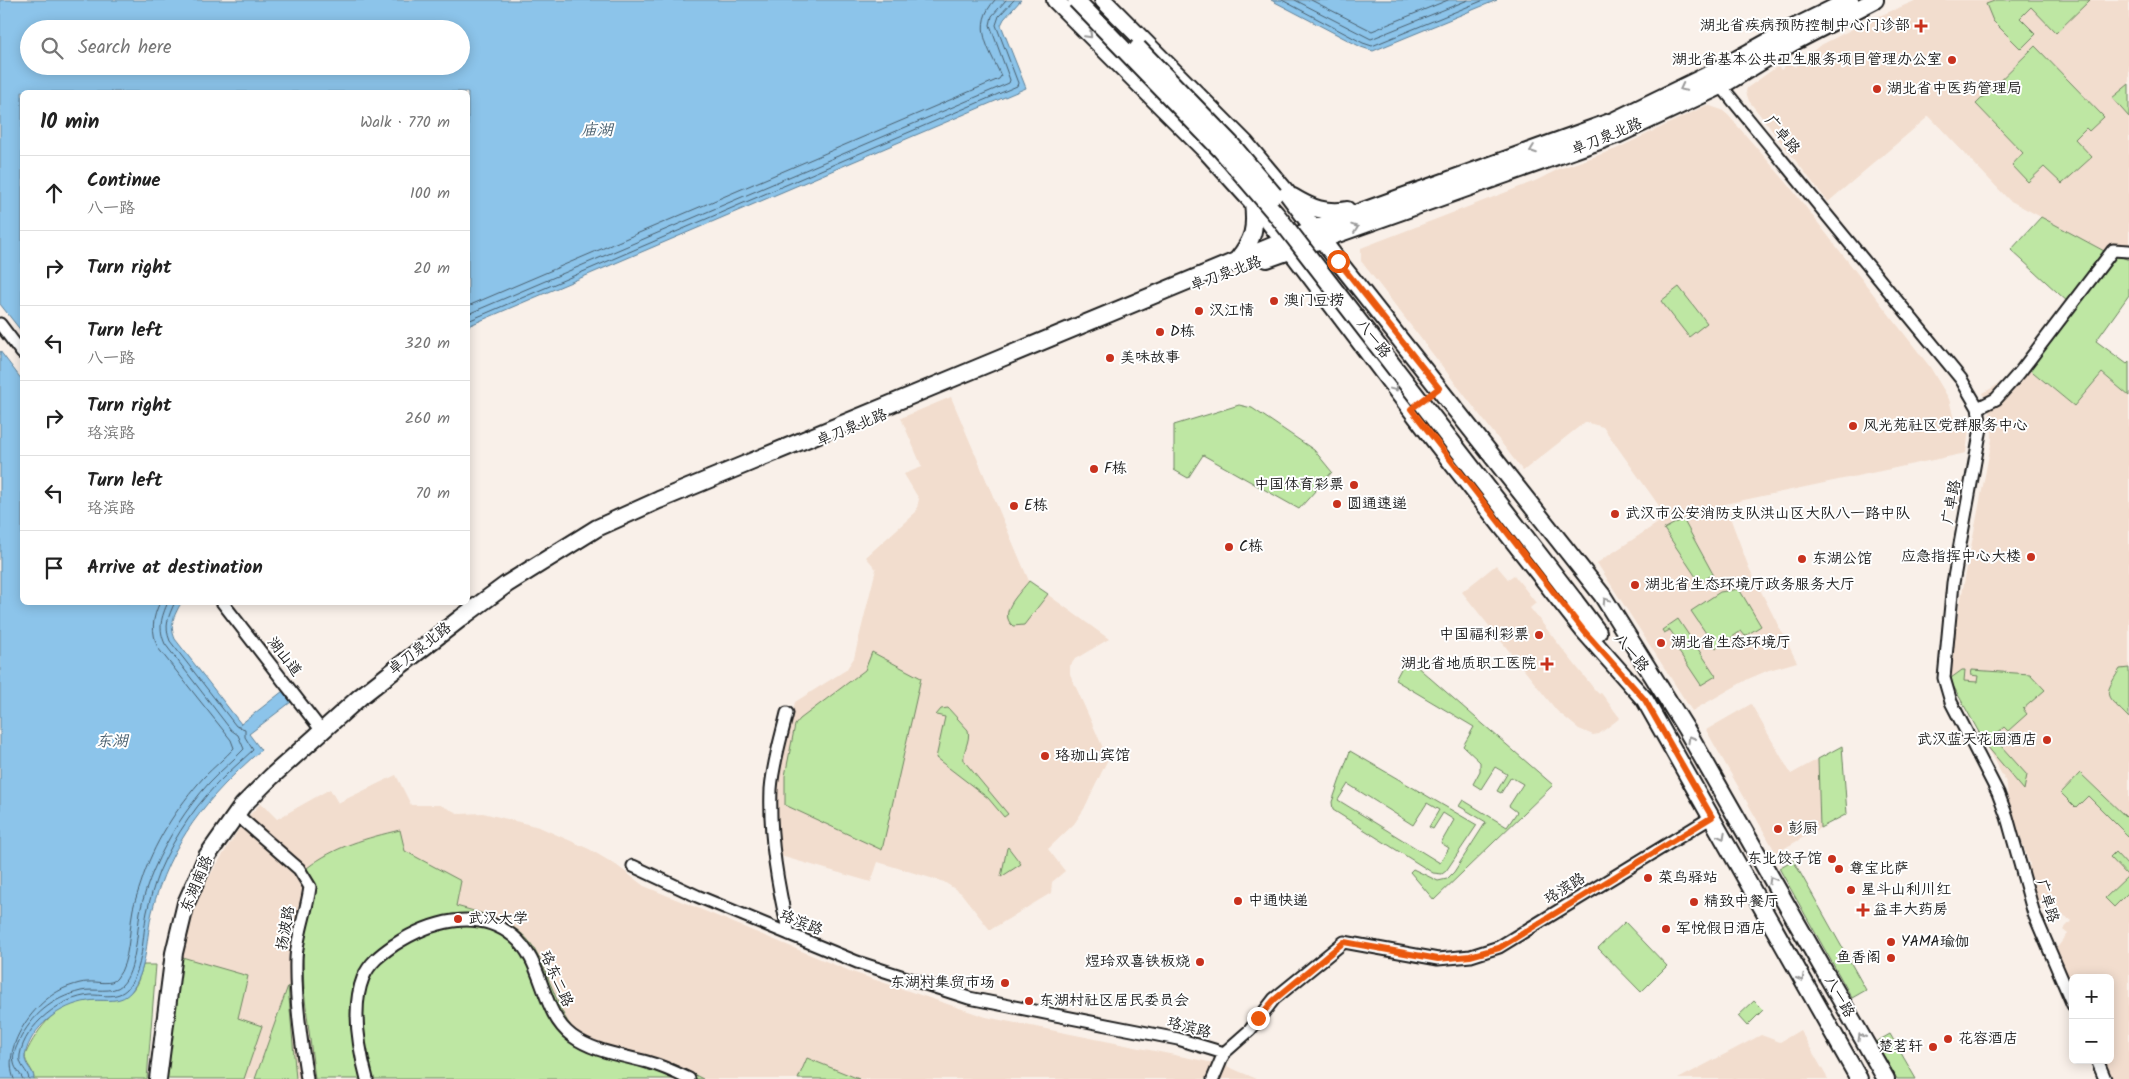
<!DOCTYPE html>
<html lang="en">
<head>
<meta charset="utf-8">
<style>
  :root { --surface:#fff; --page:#f6f6f6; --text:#222; --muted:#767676; --line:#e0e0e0 }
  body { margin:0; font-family:Kalam,"LXGW WenKai TC",sans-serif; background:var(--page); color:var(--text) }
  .controls { position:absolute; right:15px; bottom:15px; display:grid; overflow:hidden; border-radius:8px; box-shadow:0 2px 12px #0003 }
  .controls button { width:45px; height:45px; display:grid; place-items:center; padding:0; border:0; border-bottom:1px solid var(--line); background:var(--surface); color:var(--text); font:25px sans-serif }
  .stop { position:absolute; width:15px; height:15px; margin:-11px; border:4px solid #ea580c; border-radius:50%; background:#fff }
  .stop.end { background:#ea580c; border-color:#fff; box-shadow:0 1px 5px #0008 }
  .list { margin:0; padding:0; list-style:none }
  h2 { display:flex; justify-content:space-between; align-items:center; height:65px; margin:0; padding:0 20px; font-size:21px }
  h2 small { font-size:16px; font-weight:400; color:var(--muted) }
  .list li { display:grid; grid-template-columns:32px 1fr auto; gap:15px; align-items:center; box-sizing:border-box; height:75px; padding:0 20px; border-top:1px solid var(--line) }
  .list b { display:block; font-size:19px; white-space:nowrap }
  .list p { margin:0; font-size:16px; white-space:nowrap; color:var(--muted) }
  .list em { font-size:16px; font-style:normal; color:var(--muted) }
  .icon { flex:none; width:28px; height:28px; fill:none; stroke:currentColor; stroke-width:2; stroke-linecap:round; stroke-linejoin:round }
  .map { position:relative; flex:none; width:2129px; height:1079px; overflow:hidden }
  .search { position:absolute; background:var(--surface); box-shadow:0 2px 12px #0003; left:20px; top:20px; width:450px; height:55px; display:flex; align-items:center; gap:12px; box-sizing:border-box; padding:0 18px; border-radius:28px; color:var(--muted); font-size:19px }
  .panel { position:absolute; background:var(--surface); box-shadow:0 2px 12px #0003; left:20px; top:90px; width:450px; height:515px; border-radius:8px }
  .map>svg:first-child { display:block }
  .built { fill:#f2ddce }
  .green { fill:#bee7a3; stroke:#6d8260; fill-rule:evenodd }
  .water { fill:#8cc4ea; stroke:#5f8198; fill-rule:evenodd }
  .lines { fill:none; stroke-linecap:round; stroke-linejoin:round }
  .shore { stroke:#495f6e; stroke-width:1 }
  .street-casing { stroke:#1c1c1c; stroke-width:15 }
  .secondary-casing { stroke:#1c1c1c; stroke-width:20 }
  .street { stroke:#fff; stroke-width:11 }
  .secondary { stroke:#fff; stroke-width:16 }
  .secondary-bridge-casing { stroke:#1c1c1c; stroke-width:20; stroke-linecap:butt }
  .secondary-bridge { stroke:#fff; stroke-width:16 }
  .oneway { stroke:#999 }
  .route { stroke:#ea580c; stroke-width:6 }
  .poi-dot { fill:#c8321e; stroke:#fff; stroke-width:2 }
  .labels { text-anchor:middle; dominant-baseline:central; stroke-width:4; stroke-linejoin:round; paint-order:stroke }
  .poi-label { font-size:15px; fill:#1c1c1c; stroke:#fff; text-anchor:start }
  .street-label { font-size:15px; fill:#1c1c1c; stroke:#fff }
  .water-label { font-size:16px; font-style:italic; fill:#495f6e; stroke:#fff }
</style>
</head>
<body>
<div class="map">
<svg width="2129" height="1079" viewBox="0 0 2129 1079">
  <rect width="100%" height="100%" fill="#f9f0e9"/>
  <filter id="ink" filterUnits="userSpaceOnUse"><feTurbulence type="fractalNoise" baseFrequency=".02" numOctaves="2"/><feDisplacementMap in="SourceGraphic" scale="10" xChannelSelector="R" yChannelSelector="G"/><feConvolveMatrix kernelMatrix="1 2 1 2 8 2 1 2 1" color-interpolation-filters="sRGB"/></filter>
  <g filter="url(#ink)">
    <path class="built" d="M1917,0H2129V260L2106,252L2009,200L1929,116L1828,202L1749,101L1746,92L1747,88L1778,66L1781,70L1789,62L1795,67L1819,46L1870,20Z
      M1707,105L1722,110L1729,116L1787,183L1930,367L1949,399L1955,424L1969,429L1966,453L1725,504L1749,568L1797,662L1769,670L1748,679L1692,711L1597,563L1667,517L1603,427L1585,422L1523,471L1361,261V248L1535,181L1559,169L1616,149Z
      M2023,364L2074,406L2102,373L2129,396V1079H2113L2104,1060H2110V978H2073V990L2055,950L2068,934L2063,930L2071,921L2049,903L2045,907L2036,899L2027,869L2030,865L2008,802L2007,784L1951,682L1953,640L1992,439V421L1983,393L2006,380Z
      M951,397L1029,581L1109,639L1075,659L1070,666V674L1108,759L1084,809L1074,824L1048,849L1065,871L1052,882L1051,893L990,930L961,893L944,882L878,862L871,882L777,855L778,776L795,702L846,670L854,658L876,569L866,557L916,512L919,499L904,474L922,467L901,418Z
      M1496,565L1508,579L1514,575L1536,603L1530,608L1595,690L1599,694L1601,693L1620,718L1599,734L1593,735L1579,729L1557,711L1462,592Z
      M1751,704L1791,774L1818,759L1820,828L1776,853L1706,730Z
      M396,775L411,805H440L460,814L483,813L539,827L589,849L616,865L644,886L852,972L986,1017L1224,1065L1257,1079H166L182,957L195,907L210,875L244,821L261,803L277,819L330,789L338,803Z
      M1800,1030L1828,1079H1678L1761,1035L1780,1042Z"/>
    <path class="green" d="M1997,0H2090L2056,33L2031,7L2020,18L2036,34L2021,49L1993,21L1986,4Z
      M2035,46L2104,117L2089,131L2086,128L2075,139L2092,157L2062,184L2044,167L2028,182L2012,165L2023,153L1976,104Z
      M2129,84V117L2112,98Z
      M2041,217L2106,252L2069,303L2011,250Z
      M2114,254L2129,260V295L2096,341L2127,364L2129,362V396L2102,373L2074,406L2028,368Z
      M1679,287L1707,323L1689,337L1661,301Z
      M1239,405L1252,408L1314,450L1332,472L1299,509L1203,455L1188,478L1174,470V425Z
      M1683,519L1713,574L1700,583L1664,529Z
      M1029,581L1048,594L1024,625L1013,626C997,613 1020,593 1029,581Z
      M1739,589L1761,626L1745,636L1741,631L1716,648L1691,611L1720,592Z
      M1678,619L1716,676L1701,685L1675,646L1679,643L1670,630L1664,633L1662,630Z
      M872,652L921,678L882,850L785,805V776L795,725L800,719L865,670Z
      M1407,658L1553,785L1434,900L1410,872L1413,869L1438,881L1447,879L1454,872L1486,822L1459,806L1463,800L1507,827L1517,812L1509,806L1523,784L1511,777L1501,793L1497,791L1507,774L1495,767L1481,789L1473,784L1480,771V762L1463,746L1474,727L1395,680Z
      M2129,668V718C2106,694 2101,699 2120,669Z
      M1962,670H1965L1964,681L1977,682L1978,676L1971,675L1972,670L2030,674L2045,690L2023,709L2027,714L2008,731L2004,727L1993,737L2027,775L2024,790L1986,745L1951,682V678Z
      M948,708L968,730C971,741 962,751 964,761L1008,814L1004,817L988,798L936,758L945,717L936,715L941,709Z
      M1842,746L1847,814L1820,828L1818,759Z
      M1350,751L1477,825L1446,871L1442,874L1433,873L1333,810L1332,802ZM1348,784L1413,825L1427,803L1439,810L1429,827L1433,829L1443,813L1454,820L1441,843L1449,848L1440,863L1338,800Z
      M2080,773L2126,817L2129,814V837L2088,796L2076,808L2061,793Z
      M400,830L405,851L461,881L456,906C488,915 522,922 538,955C544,966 548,979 553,990C559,1004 564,1020 575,1030C594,1046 634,1051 658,1059C674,1063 689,1072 703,1079H315L304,991L302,938L314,891L307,868C335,846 367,838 400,830Z
      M1008,847L1021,864L1001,877L1007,848Z
      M2115,852L2129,867V892L2114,907L2105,898L2128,876L2110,857Z
      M1793,860L1866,990L1852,998L1779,868Z
      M1625,922L1667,966L1641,992L1598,948Z
      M182,957L248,976L238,1018L262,1026L244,1079H166Z
      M143,965H156L147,1079H34C34,1069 25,1065 25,1055C38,1027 58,1001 93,1000C105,1000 116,1002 127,995C137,989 140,975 143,965Z
      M288,986L296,1079H255Z
      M1754,1001L1763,1010L1747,1026L1738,1016Z
      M1890,1034L1916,1079H1897L1876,1042Z
      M807,1058L859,1079H798Z"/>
    <path class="water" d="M0,0H1021L1004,19L1001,25L1026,88L468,326V92H22V332L0,304ZM29,29H461V66H29Z
      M1271,0H1497L1373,51L1361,47Z
      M0,351L22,380V602L181,603C174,616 169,624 175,639L241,724L283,691L291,702L249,734L261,750C208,796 169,843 152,912C146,937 148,966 133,989C122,1006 104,998 88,1001C60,1005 31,1027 25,1055C23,1065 34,1069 34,1079H0Z"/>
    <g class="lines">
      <path class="shore" d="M1282,0L1363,43L1372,46L1484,0
        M1295,0L1371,39L1468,0
        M1311,0L1372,31L1448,0
        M468,306L999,79L1001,76C989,48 971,26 995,0
        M468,314L1009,83L1010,80L990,25L992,16L1006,0
        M468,321L1017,86L1018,83L996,25L999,16L1014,0
        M14,1079C0,1045 38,996 70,986C76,984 82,982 88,982C97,981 112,986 117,978C130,962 129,929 133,909C135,900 138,892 141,883C153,844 177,807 204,777C214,767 225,758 234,748L231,740L158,648C151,631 152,619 160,602
        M23,1079C20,1073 15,1069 14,1063C12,1055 16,1048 19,1041C32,1015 52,998 81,991C93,988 113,994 122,985C136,971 137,932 140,912C143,898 148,883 154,869C168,837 186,809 209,783C220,771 233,761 244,749L238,735L231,730L165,644C158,628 161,618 168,602
        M29,1079C28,1070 18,1066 20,1055C25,1025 61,997 91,995C104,995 117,999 127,989C144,970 142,936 147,912C150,899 154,885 159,872C175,835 198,801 228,773C236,765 245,758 253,750L245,737V729L236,726L170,641C164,626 168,617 175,602"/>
      <g class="street-casing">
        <path id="street" d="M1717,81L1961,379L1978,408L1981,428L1953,583L1944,678L1951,702L1998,793L2007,817L2034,914L2073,1005
          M0,324L22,353
          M1978,408L1996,399L2020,372L2113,250L2129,251
          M222,602L322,731
          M787,713C781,738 773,763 771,789C769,838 778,887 789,934
          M236,814L299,869L310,887C307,911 297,934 296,959C295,999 301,1040 307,1079
          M633,866L697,896L857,962L969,998L1178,1039L1224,1053L1250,1030L1274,999L1344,942L1438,959L1471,956L1499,947L1712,817
          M2097,1060L2105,1079
          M367,1079C359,1049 351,1008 363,978C369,963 381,954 394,945C429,922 477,907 513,936C545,962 540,1012 572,1036C594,1052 622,1055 647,1062C662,1066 675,1072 689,1079
          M1213,1079L1224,1053"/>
      </g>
      <g class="secondary-casing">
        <path id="secondary" d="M1055,0L1205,150L1263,214L1437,444L1584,631L1645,700L1859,1079
          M1103,0L1245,143L1287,193L1338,261L1602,595L1686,729L1886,1079
          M1293,197C1311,208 1326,214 1347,210
          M1267,259L1619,134L1721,86L1792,43L1875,0
          M1237,260C1254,239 1256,229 1253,202
          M1574,600L1598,632
          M158,1079L174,953L186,903L207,856L243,805L271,777L360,697L461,618L507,584L597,528L659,500L1313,229L1613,121L1712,73L1791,29L1850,0"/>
      </g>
      <use href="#street" class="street"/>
      <use href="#secondary" class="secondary"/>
      <g class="secondary-bridge-casing">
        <path id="secondary-bridge" d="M1076,0L1221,150L1276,214L1574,600
          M1138,48L1230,143L1274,195"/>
      </g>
      <use href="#secondary-bridge" class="secondary-bridge"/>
    </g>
    <defs><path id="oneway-chevron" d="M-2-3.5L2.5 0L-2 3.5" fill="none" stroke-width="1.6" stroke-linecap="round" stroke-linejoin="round" transform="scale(1.25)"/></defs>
    <g class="oneway">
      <use href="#oneway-chevron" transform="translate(1089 35) rotate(45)"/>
      <use href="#oneway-chevron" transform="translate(1683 88) rotate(153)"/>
      <use href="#oneway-chevron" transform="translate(1533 150) rotate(160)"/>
      <use href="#oneway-chevron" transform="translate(1355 228) rotate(-19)"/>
      <use href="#oneway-chevron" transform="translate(1395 388) rotate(53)"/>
      <use href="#oneway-chevron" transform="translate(1606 601) rotate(-123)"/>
      <use href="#oneway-chevron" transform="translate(1691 739) rotate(-120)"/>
      <use href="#oneway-chevron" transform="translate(1722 836) rotate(62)"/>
      <use href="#oneway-chevron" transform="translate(1772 880) rotate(-120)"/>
      <use href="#oneway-chevron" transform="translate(1801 978) rotate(60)"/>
      <use href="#oneway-chevron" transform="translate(1861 1037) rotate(-120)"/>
    </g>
  </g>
  <g class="lines" filter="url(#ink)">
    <path class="route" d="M1258,1018L1274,1000L1344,942L1438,959L1470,956L1499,948L1712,817L1645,700L1584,631L1411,409L1439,388L1338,261"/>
  </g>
  <g class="poi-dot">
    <path d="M1918.5 18.5h5v5h5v5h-5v5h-5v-5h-5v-5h5z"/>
    <circle cx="1952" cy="60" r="5"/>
    <circle cx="1877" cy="89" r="5"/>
    <circle cx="1274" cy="301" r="5"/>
    <circle cx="1199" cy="311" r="5"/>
    <circle cx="1160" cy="332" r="5"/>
    <circle cx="1110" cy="358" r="5"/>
    <circle cx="1853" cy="426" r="5"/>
    <circle cx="1094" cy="469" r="5"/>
    <circle cx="1354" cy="485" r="5"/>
    <circle cx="1337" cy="504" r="5"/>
    <circle cx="1014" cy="506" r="5"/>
    <circle cx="1615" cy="514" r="5"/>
    <circle cx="1229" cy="547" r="5"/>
    <circle cx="2031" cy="557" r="5"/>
    <circle cx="1802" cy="559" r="5"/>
    <circle cx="1635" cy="585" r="5"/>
    <circle cx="1539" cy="635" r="5"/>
    <circle cx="1661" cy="643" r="5"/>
    <path d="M1544.5 656.5h5v5h5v5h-5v5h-5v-5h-5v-5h5z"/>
    <circle cx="2047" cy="740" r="5"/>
    <circle cx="1045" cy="756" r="5"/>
    <circle cx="1778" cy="829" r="5"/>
    <circle cx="1832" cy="859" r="5"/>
    <circle cx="1839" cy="869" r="5"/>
    <circle cx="1648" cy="878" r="5"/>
    <circle cx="1851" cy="890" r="5"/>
    <circle cx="1238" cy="901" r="5"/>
    <circle cx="1694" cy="902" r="5"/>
    <path d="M1860.5 902.5h5v5h5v5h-5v5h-5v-5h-5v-5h5z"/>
    <circle cx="458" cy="919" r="5"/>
    <circle cx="1666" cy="929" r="5"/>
    <circle cx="1891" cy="942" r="5"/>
    <circle cx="1891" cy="958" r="5"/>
    <circle cx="1200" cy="962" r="5"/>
    <circle cx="1005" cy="983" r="5"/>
    <circle cx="1029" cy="1001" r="5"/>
    <circle cx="1948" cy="1039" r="5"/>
    <circle cx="1933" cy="1047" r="5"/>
  </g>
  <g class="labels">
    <g class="poi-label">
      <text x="1910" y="26" text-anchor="end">湖北省疾病预防控制中心门诊部</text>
      <text x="1942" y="60" text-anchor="end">湖北省基本公共卫生服务项目管理办公室</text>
      <text x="1887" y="89">湖北省中医药管理局</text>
      <text x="1284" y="301">澳门豆捞</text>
      <text x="1209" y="311">汉江情</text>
      <text x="1170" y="332">D栋</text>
      <text x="1120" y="358">美味故事</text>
      <text x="1863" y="426">风光苑社区党群服务中心</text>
      <text x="1104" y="469">F栋</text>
      <text x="1344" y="485" text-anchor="end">中国体育彩票</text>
      <text x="1347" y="504">圆通速递</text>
      <text x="1024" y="506">E栋</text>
      <text x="1625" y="514">武汉市公安消防支队洪山区大队八一路中队</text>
      <text x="1239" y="547">C栋</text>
      <text x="2021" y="557" text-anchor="end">应急指挥中心大楼</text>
      <text x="1812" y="559">东湖公馆</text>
      <text x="1645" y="585">湖北省生态环境厅政务服务大厅</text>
      <text x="1529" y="635" text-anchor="end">中国福利彩票</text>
      <text x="1671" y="643">湖北省生态环境厅</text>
      <text x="1536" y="664" text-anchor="end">湖北省地质职工医院</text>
      <text x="2037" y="740" text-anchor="end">武汉蓝天花园酒店</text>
      <text x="1055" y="756">珞珈山宾馆</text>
      <text x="1788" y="829">彭厨</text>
      <text x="1822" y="859" text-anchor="end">东北饺子馆</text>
      <text x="1849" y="869">尊宝比萨</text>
      <text x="1658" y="878">菜鸟驿站</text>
      <text x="1861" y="890">星斗山利川红</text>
      <text x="1248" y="901">中通快递</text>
      <text x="1704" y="902">精致中餐厅</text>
      <text x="1873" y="910">益丰大药房</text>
      <text x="468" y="919">武汉大学</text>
      <text x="1676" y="929">军悦假日酒店</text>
      <text x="1901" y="942">YAMA瑜伽</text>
      <text x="1881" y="958" text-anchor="end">鱼香阁</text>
      <text x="1190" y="962" text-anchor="end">煜玲双喜铁板烧</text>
      <text x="995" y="983" text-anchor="end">东湖村集贸市场</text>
      <text x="1039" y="1001">东湖村社区居民委员会</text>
      <text x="1958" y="1039">花容酒店</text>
      <text x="1923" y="1047" text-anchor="end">楚茗轩</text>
    </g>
    <g class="street-label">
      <text transform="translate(1782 135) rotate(50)">广卓路</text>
      <text transform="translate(1607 137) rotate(-22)">卓刀泉北路</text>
      <text transform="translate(1226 274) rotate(-20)">卓刀泉北路</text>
      <text transform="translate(1373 339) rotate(52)">八一路</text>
      <text transform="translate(852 428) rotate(-22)">卓刀泉北路</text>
      <text transform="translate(1952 502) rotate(-79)">广卓路</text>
      <text transform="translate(420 649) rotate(-38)">卓刀泉北路</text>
      <text transform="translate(1631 653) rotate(50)">八一路</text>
      <text transform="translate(284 657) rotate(52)">湖山道</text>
      <text transform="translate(197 884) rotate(-67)">东湖南路</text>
      <text transform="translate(1565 889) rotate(-32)">珞滨路</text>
      <text transform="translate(2047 901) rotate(73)">广卓路</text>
      <text transform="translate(801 923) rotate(22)">珞滨路</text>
      <text transform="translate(286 928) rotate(-80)">扬波路</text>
      <text transform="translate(556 979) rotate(66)">珞东二路</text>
      <text transform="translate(1839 997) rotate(60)">八一路</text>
      <text transform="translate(1189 1028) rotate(15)">珞滨路</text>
    </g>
    <g class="water-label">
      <text x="597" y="130">庙湖</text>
      <text x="112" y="741">东湖</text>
    </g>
  </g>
</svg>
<div class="controls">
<button>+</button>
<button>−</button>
</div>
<div class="stop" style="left:1338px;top:261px"></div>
<div class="stop end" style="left:1258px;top:1018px"></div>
<div class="search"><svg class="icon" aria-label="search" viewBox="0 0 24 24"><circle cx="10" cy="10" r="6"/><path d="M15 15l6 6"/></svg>Search here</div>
<section class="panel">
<h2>10 min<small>Walk · 770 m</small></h2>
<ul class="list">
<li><svg class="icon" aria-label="ahead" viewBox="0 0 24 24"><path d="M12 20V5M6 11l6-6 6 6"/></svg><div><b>Continue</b><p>八一路</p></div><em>100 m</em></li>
<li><svg class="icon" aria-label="right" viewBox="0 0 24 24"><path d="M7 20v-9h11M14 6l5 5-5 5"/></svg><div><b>Turn right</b></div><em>20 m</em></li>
<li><svg class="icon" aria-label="left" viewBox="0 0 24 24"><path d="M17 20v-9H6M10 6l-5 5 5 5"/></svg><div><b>Turn left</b><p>八一路</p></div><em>320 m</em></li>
<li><svg class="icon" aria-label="right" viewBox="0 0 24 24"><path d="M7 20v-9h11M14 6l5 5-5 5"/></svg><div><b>Turn right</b><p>珞滨路</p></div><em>260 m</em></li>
<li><svg class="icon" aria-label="left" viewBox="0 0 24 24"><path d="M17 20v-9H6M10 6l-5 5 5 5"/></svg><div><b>Turn left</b><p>珞滨路</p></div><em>70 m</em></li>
<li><svg class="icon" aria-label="arrive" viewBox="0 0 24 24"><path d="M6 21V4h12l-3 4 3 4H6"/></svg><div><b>Arrive at destination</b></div></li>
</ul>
</section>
</div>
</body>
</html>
